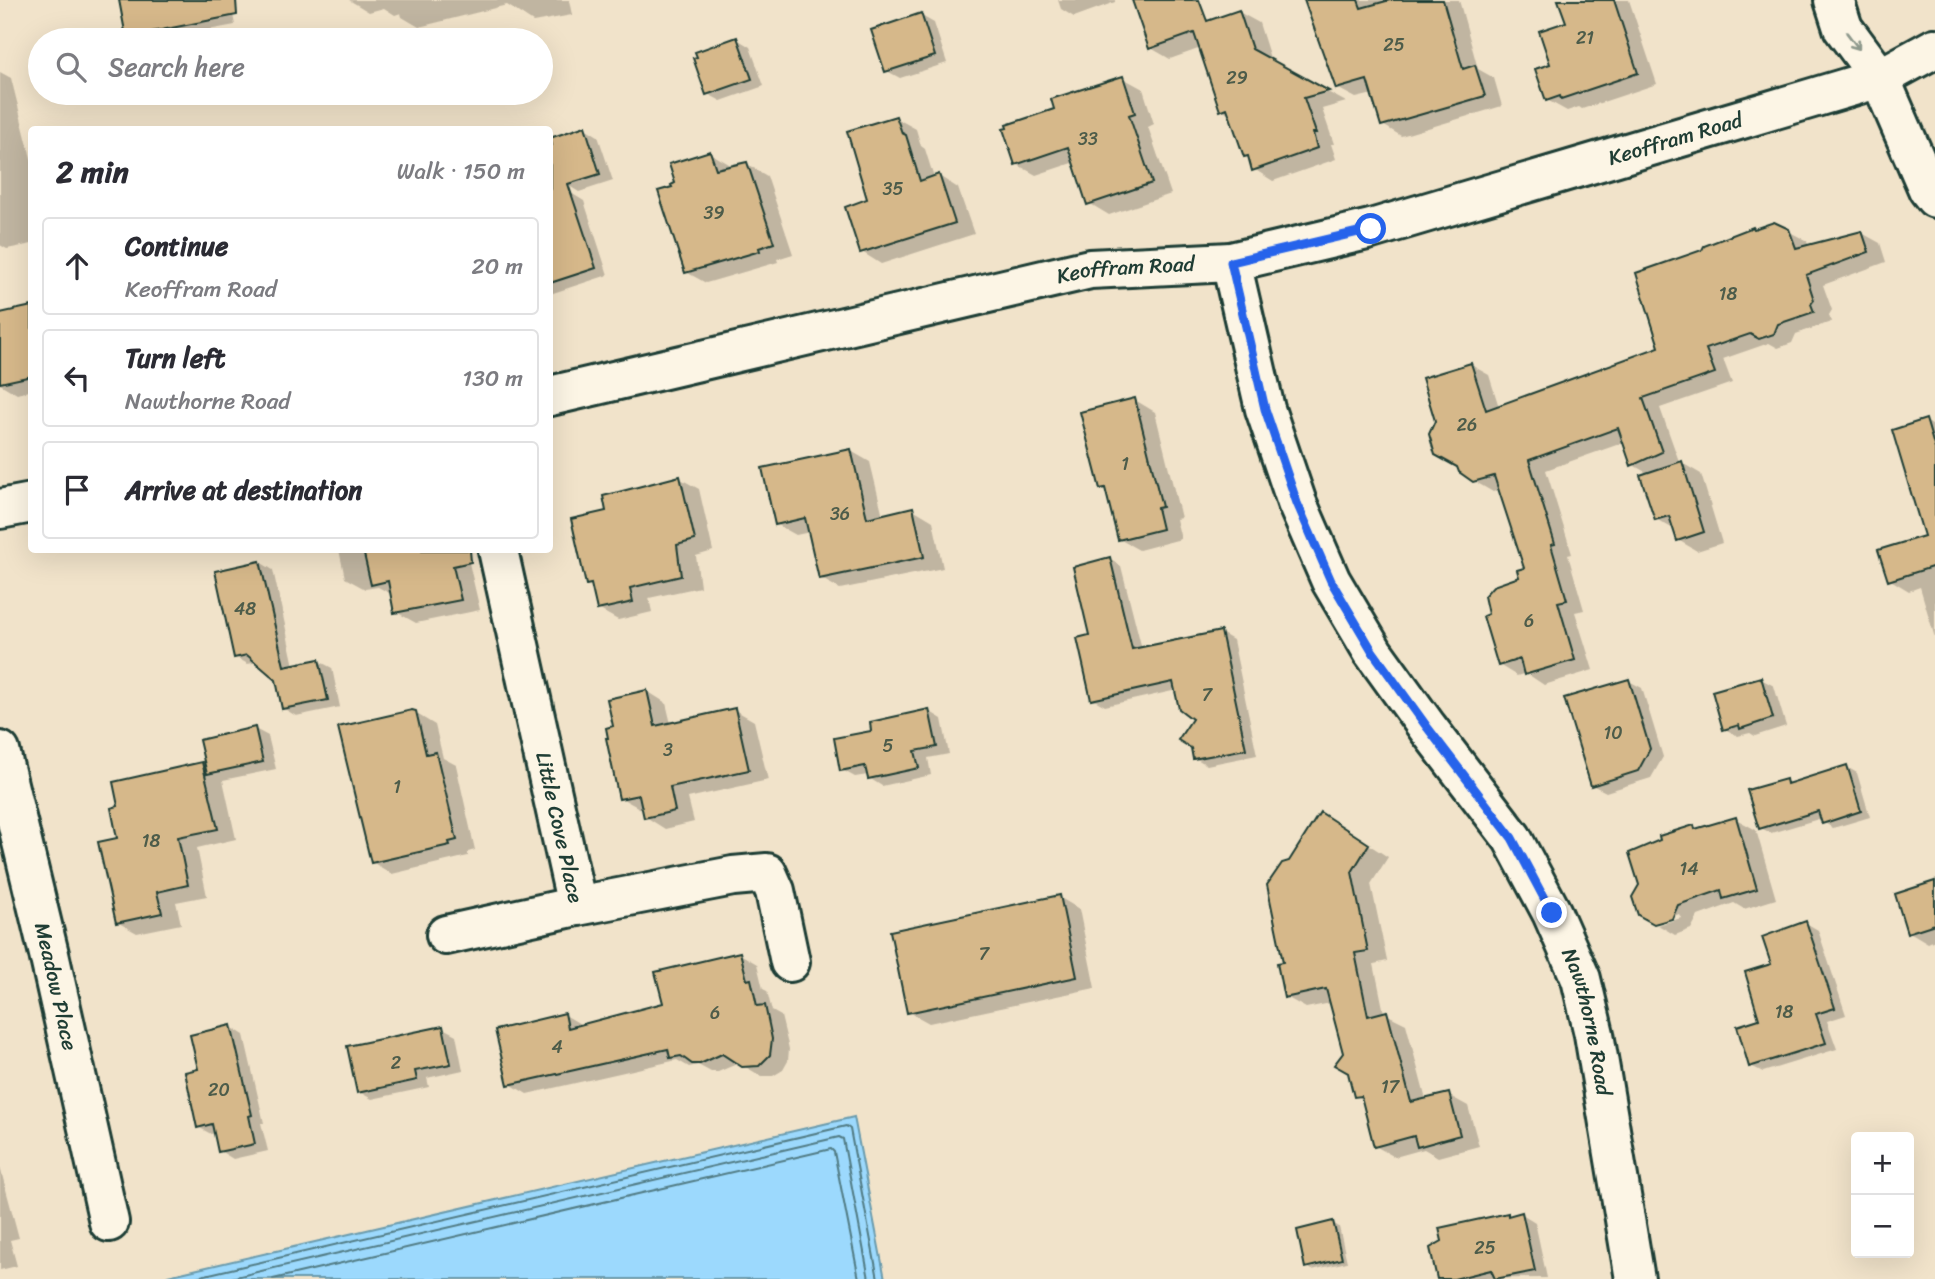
<!DOCTYPE html>
<html lang="en">
<head>
<meta charset="utf-8">
<style>
  :root { --surface:#fff; --page:#f7f7f7; --text:#2b2b33; --muted:#7c7c81; --line:#e1e1e2 }
  body { margin:0; font-family:Sriracha,sans-serif; background:var(--page); color:var(--text) }
  .controls { position:absolute; right:21px; bottom:21px; display:grid; overflow:hidden; border-radius:7px; box-shadow:0 7px 28px #0002 }
  .controls button { width:63px; height:63px; display:grid; place-items:center; padding:0; border:0; border-bottom:2px solid var(--line); background:var(--surface); color:var(--text); font:35px sans-serif }
  .stop { position:absolute; width:21px; height:21px; margin:-16px; border:5px solid #2563eb; border-radius:50%; background:#fff }
  .stop.end { background:#2563eb; border-color:#fff; box-shadow:0 2px 7px #0008 }
  .list { margin:0; padding:0; list-style:none }
  h2 { display:flex; justify-content:space-between; align-items:center; height:91px; margin:0; padding:0 28px; font-size:30px }
  h2 small { font-size:23px; font-weight:400; color:var(--muted) }
  .list li { display:grid; grid-template-columns:46px 1fr auto; gap:21px; align-items:center; box-sizing:border-box; height:98px; margin:0 14px 14px; padding:0 14px; border:2px solid var(--line); border-radius:7px }
  .list b { display:block; font-size:26px; white-space:nowrap }
  .list p { margin:0; font-size:23px; white-space:nowrap; color:var(--muted) }
  .list em { font-size:23px; font-style:normal; color:var(--muted) }
  .icon { flex:none; width:38px; height:38px; fill:none; stroke:currentColor; stroke-width:2; stroke-linecap:round; stroke-linejoin:round }
  .map { position:relative; flex:none; width:1935px; height:1279px; overflow:hidden }
  .search { position:absolute; background:var(--surface); box-shadow:0 7px 28px #0002; left:28px; top:28px; width:525px; height:77px; display:flex; align-items:center; gap:18px; box-sizing:border-box; padding:0 24px; border-radius:38px; color:var(--muted); font-size:26px }
  .panel { position:absolute; background:var(--surface); box-shadow:0 7px 28px #0002; left:28px; top:126px; width:525px; height:427px; border-radius:7px }
  .map>svg:first-child { display:block }
  .water { fill:#9cd9fd; stroke:#6a9bad; stroke-width:2 }
  .shadow { fill:#0003 }
  .lines { fill:none; stroke-linecap:round; stroke-linejoin:round }
  .shore { stroke:#517b84; stroke-width:2 }
  .building { fill:#d6b88a; stroke:#1f3d34; stroke-width:2 }
  .minor-casing { stroke:#1f3d34; stroke-width:44 }
  .minor { stroke:#fcf5e5; stroke-width:38 }
  .oneway { stroke:#8e998c }
  .route { stroke:#2563eb; stroke-width:9 }
  .labels { text-anchor:middle; dominant-baseline:central; stroke-width:6; stroke-linejoin:round; paint-order:stroke }
  .number-label { font-size:18px; fill:#4d5c4a }
  .street-label { font-size:21px; fill:#1f3d34; stroke:#fcf5e5 }
</style>
</head>
<body>
<div class="map">
<svg width="1935" height="1279" viewBox="0 0 1935 1279">
  <rect width="100%" height="100%" fill="#f1e3ca"/>
  <filter id="ink" filterUnits="userSpaceOnUse"><feTurbulence type="fractalNoise" baseFrequency=".0143" numOctaves="2"/><feDisplacementMap in="SourceGraphic" scale="14" xChannelSelector="R" yChannelSelector="G"/><feConvolveMatrix kernelMatrix="1 2 1 2 8 2 1 2 1" color-interpolation-filters="sRGB"/></filter>
  <g filter="url(#ink)">
    <path class="water" d="M854,1117L885,1279H163L168,1276Z"/>
    <path class="shadow" d="M121,0H230L235,25L155,40H136L128,35Z
      M349,0H571H569L572,15L533,22L507,5L419,27L402,17L401,13L395,15L384,8L369,12Z
      M1058,0H1115V2L1074,17L1061,9Z
      M1134,0H1195L1203,24L1239,12L1259,23L1271,61L1346,102L1322,109L1334,144H1331L1336,159L1273,181L1254,169L1250,159L1245,156L1231,115L1222,109L1201,48L1170,59L1151,48Z
      M1306,0H1459L1478,69L1494,78L1502,106L1401,136L1383,125L1373,94L1356,98L1337,88Z
      M1560,0H1629L1657,84L1582,109L1579,107L1567,111L1547,100L1552,65L1568,24Z
      M920,15L934,23L947,63L900,78L887,71Z
      M737,39L750,47L764,86L721,101L708,94Z
      M0,72L11,78L32,162V244L7,249L0,245Z
      M1123,78L1143,89L1154,124L1148,127L1171,194L1109,215L1089,203L1075,162L1036,175L1016,164L1056,110Z
      M896,118L916,129L921,146L925,149L934,178L939,176L958,188L974,234L881,264L862,252L869,200Z
      M585,128L598,136L613,181L579,192L566,184Z
      M710,153L729,164L730,168L747,164L767,176L793,254L777,259L778,262L706,283L686,272L675,188Z
      M571,193L584,201L608,275L550,294V200Z
      M1788,231L1807,241L1809,247L1862,233L1880,243L1886,262L1823,285L1832,310L1829,315L1831,322L1796,334L1792,343L1778,348L1769,343L1723,359L1732,383L1660,408L1680,464L1682,463L1701,474L1722,543L1697,551L1678,540L1675,530L1656,519L1649,474L1633,465L1625,442L1546,470L1572,554L1568,555L1584,610L1575,612L1593,670L1544,685L1526,673L1517,676L1499,665L1491,615L1526,569L1500,489L1493,492L1474,481L1471,365L1489,375L1499,407L1661,348Z
      M32,308V390L17,394L0,384V315Z
      M1135,400L1155,412L1181,518L1176,519L1181,539L1139,550L1119,539L1108,492L1101,488Z
      M1926,421L1935,427V638L1920,587L1909,591L1889,579L1926,537Z
      M851,451L870,462L883,516L913,509L933,521L943,568L840,589L820,578L810,532L796,535L776,524Z
      M679,478L699,489L713,551L696,556L700,587L649,598L652,612L618,620L598,609L593,587L588,584L608,513Z
      M339,550H466L480,610L416,623L396,612L393,595L378,587L365,589L345,578Z
      M1109,559L1121,566L1142,649L1221,633L1233,640L1257,755L1207,765L1195,758L1194,719L1177,690L1105,706L1093,699L1092,636Z
      M260,562L273,570L294,666L319,661L332,668L340,707L296,716L283,708L277,680L258,662L248,664L235,657Z
      M1761,679L1774,686L1786,726L1755,736L1750,733L1738,736L1725,729Z
      M1629,681L1642,688L1663,757L1651,778L1606,792L1592,785Z
      M647,691L666,703L671,724L735,710L754,721L768,780L688,798L694,822L665,829L646,817L644,809H641L621,798L615,727Z
      M929,711L942,719L949,754L928,758L931,775L882,786L869,778L868,775L855,777L842,770L873,732Z
      M415,713L435,725L443,758L456,765L475,850L468,852V856L392,874L372,862Z
      M255,729L268,736L276,769L223,780L236,839L197,848L207,896L176,902L181,924L137,933L117,922L120,840L202,764L207,767Z
      M1847,767L1857,773L1870,817L1833,828L1823,822L1822,818L1771,833L1761,828L1786,781L1792,784Z
      M1736,819L1756,830L1776,899L1744,909L1734,903L1698,916L1691,929L1675,935L1658,925L1681,918L1679,914L1655,924L1639,914L1694,827L1700,830Z
      M1340,826L1388,857L1371,884L1387,961L1374,964L1384,1013L1406,1024L1426,1100L1448,1095L1468,1106L1479,1146L1438,1157L1424,1149L1395,1157L1375,1146L1364,1100L1356,1096L1331,1003L1306,1008L1286,997L1290,863Z
      M1935,883V940L1928,943L1908,931Z
      M1059,897L1079,909L1095,988L929,1023L909,1012Z
      M1806,923L1818,930L1846,1015L1827,1021L1837,1049L1763,1072L1751,1066L1773,966Z
      M740,954L757,964L763,989L767,991L772,1011L781,1016L789,1049L788,1061L783,1070L773,1076H761L739,1063L718,1072H711L698,1065L689,1067L677,1060L527,1094L510,1084L565,1015L582,1025L665,1004Z
      M231,1027L244,1035L264,1123H261L268,1151L233,1159L220,1151L216,1133L211,1134L198,1127Z
      M443,1028L456,1035L463,1070L427,1078L429,1087L372,1099L359,1092Z
      M0,1167L19,1238L10,1240L17,1266L0,1270Z
      M1522,1214L1535,1222L1547,1278L1439,1279L1508,1215L1511,1217Z
      M1333,1223L1339,1227L1347,1262L1312,1270L1306,1266Z"/>
    <g class="lines">
      <path class="shore" d="M188,1279L846,1126L850,1129L878,1279
        M227,1279L839,1137L843,1139L869,1279
        M273,1279L831,1149L834,1152L859,1279"/>
    </g>
    <path class="building" d="M119,0H236L237,15L126,37Z
      M1132,0H1199L1207,21L1239,10L1252,49L1329,91L1304,98L1316,133H1313L1317,148L1252,171L1248,156L1244,157L1227,108L1220,111L1194,33L1149,49Z
      M1304,0H1358L1361,8L1390,0H1443L1463,69L1475,65L1485,96L1381,126L1367,80L1336,89Z
      M1558,0H1614L1638,73L1561,99L1560,96L1546,101L1535,69L1550,64L1539,31L1566,22Z
      M921,13L935,56L885,72L871,30Z
      M737,37L752,79L706,95L693,58L697,57L695,52Z
      M1123,76L1135,113L1129,115L1152,183L1087,205L1068,147L1015,165L1003,129L1007,128L1006,125L1054,109L1051,99Z
      M896,116L902,133L906,135L920,181L939,174L955,223L860,253L845,207L867,199L847,131Z
      M585,126L600,174L568,184L596,268L550,283V146L552,145L550,138Z
      M710,151L716,169L747,162L774,243L759,248L760,251L685,273L658,191L672,187L671,185L675,183L669,164Z
      M1774,222L1789,229L1796,248L1862,231L1869,252L1806,275L1814,300L1811,304L1814,312L1778,324L1774,334L1759,339L1750,334L1706,349L1715,373L1643,398L1662,452L1631,466L1618,428L1529,460L1555,544L1551,545L1567,600L1558,602L1575,660L1524,675L1520,659L1498,666L1483,616L1488,614L1484,596L1493,586L1519,577L1517,570L1524,568L1494,476L1473,482L1459,472L1457,467L1435,455L1429,434L1435,421L1422,378L1471,363L1486,410L1659,347L1636,273L1702,250L1704,246L1753,227L1754,229Z
      M32,306V376L0,383V313Z
      M1135,398L1162,507L1157,508L1162,529L1118,540L1105,488L1100,489L1080,412Z
      M1926,419L1935,449V566L1888,581L1878,550L1924,536L1892,430Z
      M851,449L867,518L913,507L924,557L819,579L805,518L775,525L762,468Z
      M1682,461L1704,532L1677,541L1669,516L1655,520L1640,475Z
      M680,476L695,540L677,545L681,576L630,588L633,602L597,610L591,584L586,585L571,519L606,511L603,496Z
      M363,550H470L471,562L453,566L461,600L394,613L388,581L371,585Z
      M1110,557L1132,649L1221,631L1246,749L1193,759L1191,748L1178,740L1192,719L1179,709L1173,682L1091,700L1077,638L1089,635L1073,567Z
      M260,561L284,666L319,659L328,700L282,709L276,680L247,655L234,658L215,571Z
      M1761,677L1773,718L1740,729L1739,725L1723,730L1712,691Z
      M1629,679L1650,749L1638,771L1591,786L1564,698Z
      M647,690L655,726L735,708L749,770L670,787L675,811L644,818L639,795L619,799L606,738H608L606,728L613,726L607,699Z
      M929,709L937,747L915,751L919,768L868,779L865,766L840,771L834,738L871,731L870,722Z
      M412,710L416,711L426,754L436,752L457,840L449,842L450,845L371,863L338,727Z
      M255,727L263,762L207,774L199,740Z
      M202,762L218,829L178,837L188,885L157,892L162,913L116,923L98,842L117,838L111,808L118,806L113,782Z
      M1847,765L1861,811L1822,824L1818,811L1759,829L1747,790L1786,779L1787,784Z
      M1320,812L1369,844L1352,872L1368,951L1355,953L1368,1016L1387,1011L1411,1102L1449,1093L1460,1135L1417,1147L1414,1136L1374,1147L1361,1096L1354,1097L1348,1073L1334,1065L1343,1053L1326,989L1284,998L1277,963L1283,962L1267,885L1282,863L1289,861Z
      M1736,817L1757,889L1723,899L1721,890L1678,905L1672,919L1654,924L1638,915L1632,897L1639,885L1629,853L1660,840L1659,836L1694,825L1695,829Z
      M1935,881V924L1907,933L1895,894Z
      M1060,895L1077,977L907,1013L890,931Z
      M1806,921L1835,1008L1816,1014L1826,1043L1749,1067L1737,1026L1759,1019L1745,972L1771,964L1762,937Z
      M740,952L747,980L751,979L757,1006L765,1005L772,1039L770,1055L759,1066L742,1067L722,1054L700,1064H692L681,1056L670,1058L668,1049L508,1085L495,1030L565,1013L568,1028L663,1003L655,972Z
      M231,1025L252,1115L249,1116L255,1144L218,1152L212,1124L197,1128L185,1072L198,1069L190,1035Z
      M443,1026L451,1064L415,1071L417,1080L357,1093L347,1046Z
      M1522,1212L1535,1271L1495,1279L1491,1270L1454,1279H1437L1430,1248L1442,1241L1439,1228L1508,1213V1216Z
      M1333,1221L1342,1259L1305,1268L1297,1230Z"/>
    <g class="lines">
      <g class="minor-casing">
        <g id="minor">
          <path d="M1834,0L1843,28L1880,78L1928,189L1935,198"/>
          <path id="s1" d="M1231,262L1265,409L1297,503L1331,581L1373,652L1427,727L1512,838L1552,913L1581,979L1594,1034L1635,1279"/>
          <path id="s2" d="M550,396L1090,269L1231,262L1371,229L1880,78L1935,48"/>
          <path d="M0,509L32,503"/>
          <path id="s3" d="M498,550L577,906L733,876L767,873L775,891L790,962"/>
          <path id="s4" d="M0,751L49,954L109,1222"/>
          <path d="M446,935L577,906"/>
        </g>
      </g>
      <use href="#minor" class="minor"/>
    </g>
    <defs><path id="oneway-shaft" d="M-6 0H5M1.5-3L5.5 0L1.5 3" fill="none" stroke-width="1.6" stroke-linecap="round" stroke-linejoin="round" transform="scale(1.75)"/></defs>
    <use class="oneway" href="#oneway-shaft" transform="translate(1853 41) rotate(53)"/>
  </g>
  <g class="lines" filter="url(#ink)">
    <path class="route" d="M1371,229L1231,262L1265,409L1297,503L1331,581L1373,652L1427,727L1512,838L1552,913"/>
  </g>
  <g class="labels">
    <g class="number-label">
      <text x="1585" y="38">21</text>
      <text x="1394" y="45">25</text>
      <text x="1237" y="78">29</text>
      <text x="1088" y="139">33</text>
      <text x="893" y="189">35</text>
      <text x="714" y="213">39</text>
      <text x="1728" y="294">18</text>
      <text x="1467" y="425">26</text>
      <text x="1125" y="464">1</text>
      <text x="840" y="514">36</text>
      <text x="245" y="609">48</text>
      <text x="1529" y="621">6</text>
      <text x="1207" y="695">7</text>
      <text x="1613" y="733">10</text>
      <text x="888" y="746">5</text>
      <text x="668" y="750">3</text>
      <text x="397" y="787">1</text>
      <text x="151" y="841">18</text>
      <text x="1689" y="869">14</text>
      <text x="984" y="954">7</text>
      <text x="1784" y="1012">18</text>
      <text x="715" y="1013">6</text>
      <text x="557" y="1047">4</text>
      <text x="396" y="1063">2</text>
      <text x="1390" y="1087">17</text>
      <text x="219" y="1090">20</text>
      <text x="1485" y="1248">25</text>
    </g>
    <g class="street-label">
      <text stroke="none"><textPath href="#s2" startOffset="1157">Keoffram Road</textPath></text>
      <text stroke="none"><textPath href="#s2" startOffset="590">Keoffram Road</textPath></text>
      <text stroke="none"><textPath href="#s3" startOffset="284">Little Cove Place</textPath></text>
      <text stroke="none"><textPath href="#s4" startOffset="242">Meadow Place</textPath></text>
      <text stroke="none"><textPath href="#s1" startOffset="850">Nawthorne Road</textPath></text>
    </g>
  </g>
</svg>
<div class="controls">
<button>+</button>
<button>−</button>
</div>
<div class="stop" style="left:1371px;top:229px"></div>
<div class="stop end" style="left:1552px;top:913px"></div>
<div class="search"><svg class="icon" aria-label="search" viewBox="0 0 24 24"><circle cx="10" cy="10" r="6"/><path d="M15 15l6 6"/></svg>Search here</div>
<section class="panel">
<h2>2 min<small>Walk · 150 m</small></h2>
<ul class="list">
<li><svg class="icon" aria-label="ahead" viewBox="0 0 24 24"><path d="M12 20V5M6 11l6-6 6 6"/></svg><div><b>Continue</b><p>Keoffram Road</p></div><em>20 m</em></li>
<li><svg class="icon" aria-label="left" viewBox="0 0 24 24"><path d="M17 20v-9H6M10 6l-5 5 5 5"/></svg><div><b>Turn left</b><p>Nawthorne Road</p></div><em>130 m</em></li>
<li><svg class="icon" aria-label="arrive" viewBox="0 0 24 24"><path d="M6 21V4h12l-3 4 3 4H6"/></svg><div><b>Arrive at destination</b></div></li>
</ul>
</section>
</div>
</body>
</html>
